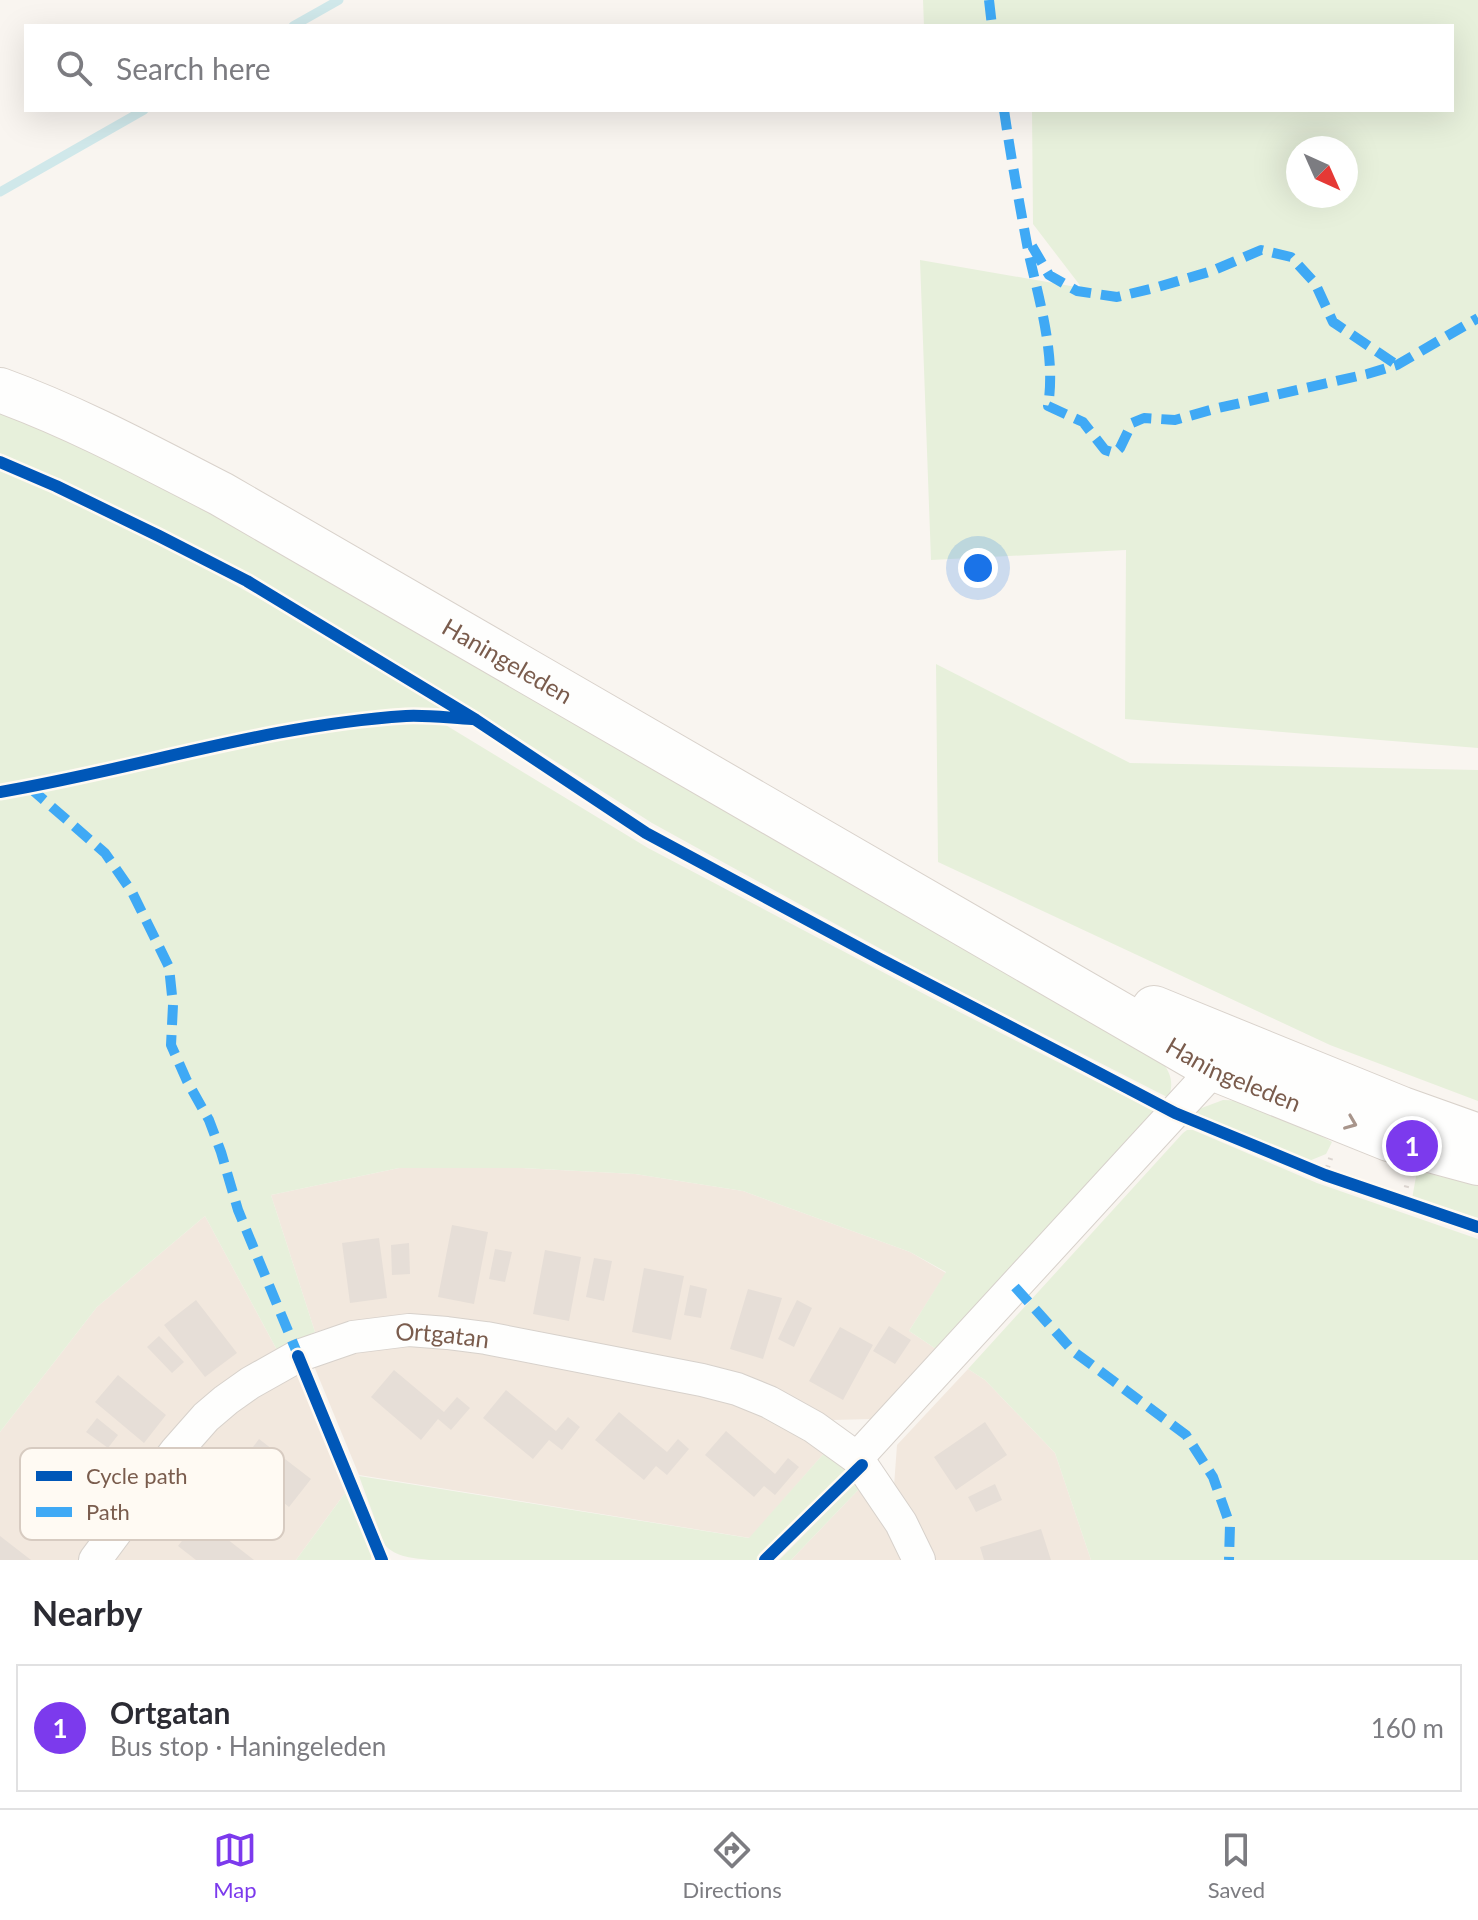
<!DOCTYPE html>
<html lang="en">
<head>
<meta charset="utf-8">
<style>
  :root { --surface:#fff; --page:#f7f7f7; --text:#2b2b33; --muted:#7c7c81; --line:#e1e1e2; --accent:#7c3aed }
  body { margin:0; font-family:Lato,sans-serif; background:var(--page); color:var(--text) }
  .compass { position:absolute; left:1286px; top:136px; width:72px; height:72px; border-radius:50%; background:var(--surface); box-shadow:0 8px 32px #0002; rotate:135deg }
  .you { position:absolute; left:978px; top:568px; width:28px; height:28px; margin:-20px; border:6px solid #fff; border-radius:50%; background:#1a73e8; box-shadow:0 0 0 12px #1a73e833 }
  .badge { display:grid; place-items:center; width:52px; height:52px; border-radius:50%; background:var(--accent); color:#fff; font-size:26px; font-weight:700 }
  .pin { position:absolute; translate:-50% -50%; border:4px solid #fff; box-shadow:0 2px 8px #0006 }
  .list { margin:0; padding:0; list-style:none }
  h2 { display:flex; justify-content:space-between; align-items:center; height:104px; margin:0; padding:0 32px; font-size:34px }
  h2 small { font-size:26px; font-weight:400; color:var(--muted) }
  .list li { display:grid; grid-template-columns:52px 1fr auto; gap:24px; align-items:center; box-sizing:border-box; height:128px; margin:0 16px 16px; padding:0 16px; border:2px solid var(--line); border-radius:0px }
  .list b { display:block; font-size:30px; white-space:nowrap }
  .list p { margin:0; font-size:26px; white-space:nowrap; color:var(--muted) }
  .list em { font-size:26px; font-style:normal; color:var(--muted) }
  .icon { flex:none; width:44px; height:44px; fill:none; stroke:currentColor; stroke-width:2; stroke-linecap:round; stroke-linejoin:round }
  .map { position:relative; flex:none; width:1478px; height:1560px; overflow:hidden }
  .search { position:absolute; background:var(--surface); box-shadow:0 8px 32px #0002; left:24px; right:24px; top:24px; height:88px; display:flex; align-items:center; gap:20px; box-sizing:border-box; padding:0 28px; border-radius:0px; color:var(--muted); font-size:30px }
  .sheet { height:248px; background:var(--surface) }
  nav { display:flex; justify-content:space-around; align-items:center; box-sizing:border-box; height:112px; border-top:2px solid var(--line); background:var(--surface); font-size:22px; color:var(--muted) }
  nav a { display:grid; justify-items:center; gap:4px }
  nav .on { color:var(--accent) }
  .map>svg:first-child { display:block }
  .residential { fill:#f2e8de }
  .green { fill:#e7f0db; fill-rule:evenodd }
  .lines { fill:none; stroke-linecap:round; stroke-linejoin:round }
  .stream { stroke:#d0e8ea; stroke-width:9 }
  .building { fill:#e6ded7 }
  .street-casing { stroke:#d7d1cb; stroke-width:34 }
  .secondary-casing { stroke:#d9d2cb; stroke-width:46 }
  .path { stroke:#dcd5d0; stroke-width:5; stroke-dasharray:2 6; stroke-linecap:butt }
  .street { stroke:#fefefd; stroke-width:32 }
  .secondary { stroke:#fefefd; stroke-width:44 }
  .quiet { stroke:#3fa9f5; stroke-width:10; stroke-dasharray:20 10; stroke-linecap:butt }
  .cycleway-casing { stroke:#fffaf3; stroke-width:17 }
  .cycleway { stroke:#0057b8; stroke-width:12 }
  .oneway { stroke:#a8958b }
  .labels { text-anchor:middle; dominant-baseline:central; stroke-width:8; stroke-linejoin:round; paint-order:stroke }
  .street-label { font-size:24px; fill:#7a5c4d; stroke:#fffaf3 }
  .key { fill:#fffaf3; stroke:#d7cbc1; stroke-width:2 }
  .key-label { font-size:22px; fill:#7a5c4d }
</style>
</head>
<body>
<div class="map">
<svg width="1478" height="1560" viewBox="0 0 1478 1560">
  <rect width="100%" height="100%" fill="#f9f5f0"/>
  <path class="residential" d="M399,1168H522L635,1174L743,1191L910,1252L946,1273L909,1331L939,1351L873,1419L832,1420L772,1385L711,1365L464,1319L360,1320L315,1332L271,1195Z
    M205,1216L277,1350L172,1434L79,1560H0V1432L97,1307Z
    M441,1345L750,1405L826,1451L750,1538L359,1475L314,1366L346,1353L377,1347Z
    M297,1369L348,1489L296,1560H110L211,1429Z
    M968,1369L985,1380L1055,1453L1091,1560H934L894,1486L897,1445Z
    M862,1486L907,1560H791Z"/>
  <path class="green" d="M923,0H1478V748L1125,719L1126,550L931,560L920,260L1082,288L1033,224L1032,110H1452V26H924ZM1298,148H1346V196H1298Z
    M0,412L79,446L200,506L1163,1063C1172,1076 1173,1083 1169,1098L930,976L652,823L492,721L268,585L208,552L0,453Z
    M0,470C61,497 123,523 182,555C273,605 362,659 451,712L421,710L648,848L928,996L1156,1112L939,1351L909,1331L946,1272L910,1252L743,1191L635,1174L522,1168H399L271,1195L315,1332L277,1350L205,1216L97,1307L0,1432Z
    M936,664L1130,763L1478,770V1101L1330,1045L938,862Z
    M1223,1100C1263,1101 1297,1124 1332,1142L1326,1154L1309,1161L1201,1117L1197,1112L1199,1109Z
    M1187,1130H1193L1317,1183L1478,1239V1560H1091L1055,1453L985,1380L968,1369L1183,1133Z
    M1417,1171L1478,1185V1218L1412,1199Z
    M826,1451L849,1471L760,1560H431C414,1558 396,1558 384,1544L359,1476L749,1538Z
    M857,1481L862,1486L791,1560H779Z
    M348,1489L372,1553L371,1560H296Z"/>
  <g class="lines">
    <path class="stream" d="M293,26L339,0
      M0,192L144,110"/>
  </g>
  <path class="building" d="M452,1225L488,1232L474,1304L438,1297Z
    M379,1238L387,1298L350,1303L342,1243Z
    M409,1243L410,1274L392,1275L391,1245Z
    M495,1249L512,1252L505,1282L489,1279Z
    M545,1250L581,1257L569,1321L533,1314Z
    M594,1258L612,1261L604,1301L586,1297Z
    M644,1268L684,1276L671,1340L632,1332Z
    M690,1285L707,1289L701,1318L684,1315Z
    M748,1289L782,1298L763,1359L730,1349Z
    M196,1300L237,1353L205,1377L164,1325Z
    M797,1300L812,1308L794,1347L778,1339Z
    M889,1326L911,1340L895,1364L873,1351Z
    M840,1327L873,1345L843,1400L809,1381Z
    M159,1336L184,1362L172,1373L147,1347Z
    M394,1370L444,1412L457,1397L470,1408L451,1430L438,1419L421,1440L371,1397Z
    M118,1375L166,1415L144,1443L95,1402Z
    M506,1390L556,1431L568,1417L580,1427L562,1450L549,1440L533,1459L483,1418Z
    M619,1412L667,1452L678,1439L689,1449L667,1475L656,1466L644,1480L595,1440Z
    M97,1418L118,1435L108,1448L86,1432Z
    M985,1422L1007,1455L956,1490L934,1457Z
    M726,1431L775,1474L788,1458L799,1467L775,1495L764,1486L754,1497L705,1455Z
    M259,1439L311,1479L289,1507L238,1467Z
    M995,1484L1002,1500L976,1512L968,1497Z
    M200,1518L254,1560H196L178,1546Z
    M1041,1529L1051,1560H984L980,1547Z
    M0,1536L31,1560H0Z"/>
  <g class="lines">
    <g class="street-casing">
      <g id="street">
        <path d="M857,1458L1228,1054"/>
        <path id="s1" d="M95,1560L176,1451L206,1417L226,1400L250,1383L298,1356L353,1337L409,1330L447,1333L486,1338L702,1380L737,1389L769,1402L814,1427L857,1458L901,1523L919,1560"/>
      </g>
    </g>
    <g class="secondary-casing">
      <g id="secondary">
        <path id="s2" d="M0,390C77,418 149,457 221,494L1215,1069L1389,1139L1478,1163"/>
        <path d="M1154,1008L1402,1109L1478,1136"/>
      </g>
    </g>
    <path class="path" d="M1325,1175L1332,1154
      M1402,1203L1408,1181"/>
    <use href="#street" class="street"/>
    <use href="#secondary" class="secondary"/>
    <path class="quiet" d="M989,0L992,26
      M1004,110C1011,158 1020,207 1029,255C1040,303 1056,357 1048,406L1083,422L1105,450L1115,453L1120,448L1132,423L1144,418L1175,420L1214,409L1367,374L1397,365L1478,318
      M1032,246L1049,275L1077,291L1117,297L1158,287L1212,271L1261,250L1291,257L1315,283L1333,322L1397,365
      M29,787L105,853L132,892L169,967L173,1005L171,1045L187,1081L209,1120L221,1152L238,1210L300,1360
      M1015,1287L1073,1351L1186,1435L1213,1477L1230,1525L1229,1560"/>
    <g class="cycleway-casing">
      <path id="cycleway" d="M0,462L56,486L159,536L247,581L476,720L646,833L880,959L1078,1062L1175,1113L1325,1175L1478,1227
        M0,792C136,769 267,725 406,716C428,715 451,718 472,719
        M298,1356L382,1560
        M765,1560L862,1465"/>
    </g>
    <use href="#cycleway" class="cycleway"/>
  </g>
  <defs><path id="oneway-chevron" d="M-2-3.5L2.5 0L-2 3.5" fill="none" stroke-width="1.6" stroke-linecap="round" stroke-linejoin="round" transform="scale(2)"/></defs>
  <use class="oneway" href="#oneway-chevron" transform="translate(1351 1123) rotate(22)"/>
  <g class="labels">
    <g class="street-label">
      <text stroke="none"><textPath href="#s2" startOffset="576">Haningeleden</textPath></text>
      <text stroke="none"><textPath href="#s2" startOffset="1412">Haningeleden</textPath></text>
      <text stroke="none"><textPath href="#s1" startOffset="440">Ortgatan</textPath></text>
    </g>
  </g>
  <rect x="20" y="1448" width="264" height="92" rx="12" class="key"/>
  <rect x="36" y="1471" width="36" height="10" fill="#0057b8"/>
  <rect x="36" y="1507" width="36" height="10" fill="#3fa9f5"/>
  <g class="key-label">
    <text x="86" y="1484">Cycle path</text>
    <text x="86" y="1520">Path</text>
  </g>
</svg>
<svg class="compass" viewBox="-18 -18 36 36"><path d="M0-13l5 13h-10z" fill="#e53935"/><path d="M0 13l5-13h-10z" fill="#7c7c81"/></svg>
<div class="you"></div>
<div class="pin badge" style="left:1412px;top:1146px">1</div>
<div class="search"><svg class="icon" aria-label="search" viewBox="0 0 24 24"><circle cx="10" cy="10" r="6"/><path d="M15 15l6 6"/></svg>Search here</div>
</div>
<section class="sheet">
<h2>Nearby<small></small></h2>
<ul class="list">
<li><span class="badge">1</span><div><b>Ortgatan</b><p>Bus stop · Haningeleden</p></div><em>160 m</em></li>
</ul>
</section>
<nav>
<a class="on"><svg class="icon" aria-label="map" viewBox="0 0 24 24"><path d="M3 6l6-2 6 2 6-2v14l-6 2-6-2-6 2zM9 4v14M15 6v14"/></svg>Map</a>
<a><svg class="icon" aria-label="directions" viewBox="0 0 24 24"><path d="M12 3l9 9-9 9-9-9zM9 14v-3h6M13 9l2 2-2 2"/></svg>Directions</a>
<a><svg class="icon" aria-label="saved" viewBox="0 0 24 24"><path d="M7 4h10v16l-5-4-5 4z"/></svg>Saved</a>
</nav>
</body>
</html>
